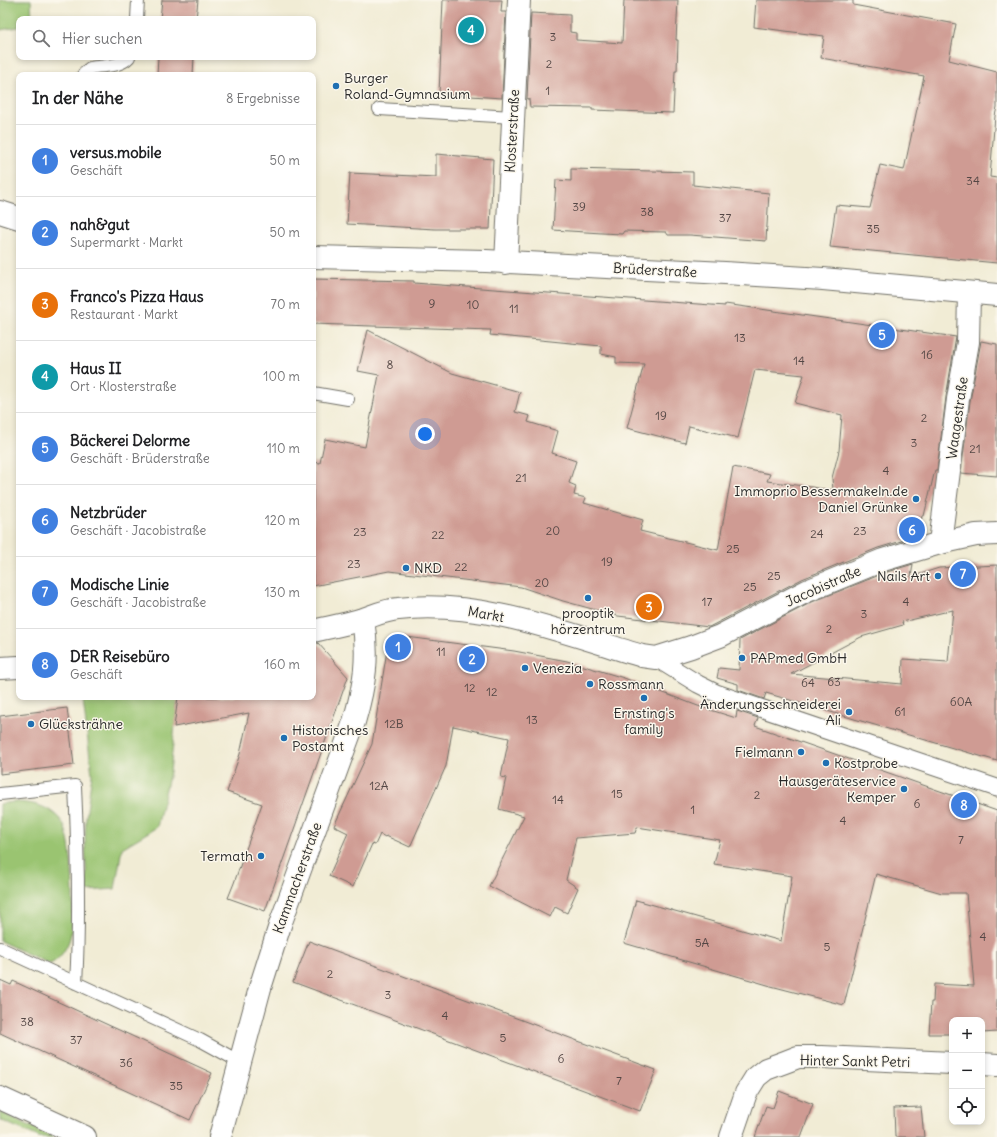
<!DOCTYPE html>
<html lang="de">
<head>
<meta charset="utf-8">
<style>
  :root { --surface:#fff; --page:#f6f6f6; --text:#202124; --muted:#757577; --line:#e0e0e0; --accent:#b45309 }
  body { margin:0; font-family:Delius,sans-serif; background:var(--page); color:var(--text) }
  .controls { position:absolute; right:12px; bottom:12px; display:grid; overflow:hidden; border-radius:8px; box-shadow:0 2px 6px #0003 }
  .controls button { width:36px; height:36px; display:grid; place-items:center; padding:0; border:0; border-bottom:1px solid var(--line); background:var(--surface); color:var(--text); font:20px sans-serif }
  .you { position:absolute; left:425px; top:434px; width:14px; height:14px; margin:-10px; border:3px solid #fff; border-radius:50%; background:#1a73e8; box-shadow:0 0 0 6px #1a73e833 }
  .badge { display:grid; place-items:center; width:26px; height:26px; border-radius:50%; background:var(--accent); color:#fff; font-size:13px; font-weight:700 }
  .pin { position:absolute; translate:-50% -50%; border:2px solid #fff; box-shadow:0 1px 4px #0006 }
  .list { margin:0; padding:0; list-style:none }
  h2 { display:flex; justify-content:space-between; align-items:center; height:52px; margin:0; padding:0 16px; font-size:17px }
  h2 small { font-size:13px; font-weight:400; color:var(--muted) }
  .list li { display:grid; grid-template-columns:26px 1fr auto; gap:12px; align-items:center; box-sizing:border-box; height:72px; padding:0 16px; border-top:1px solid var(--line) }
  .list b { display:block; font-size:15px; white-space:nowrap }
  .list p { margin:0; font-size:13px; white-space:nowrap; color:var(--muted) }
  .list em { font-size:13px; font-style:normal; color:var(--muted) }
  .icon { flex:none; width:22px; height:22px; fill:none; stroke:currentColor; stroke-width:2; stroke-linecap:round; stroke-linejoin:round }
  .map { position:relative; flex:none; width:997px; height:1137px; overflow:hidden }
  .search { position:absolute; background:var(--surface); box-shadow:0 2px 6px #0003; left:16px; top:16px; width:300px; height:44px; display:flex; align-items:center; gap:10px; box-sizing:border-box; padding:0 14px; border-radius:8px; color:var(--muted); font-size:15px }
  .panel { position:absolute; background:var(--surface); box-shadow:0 2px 6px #0003; left:16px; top:72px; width:300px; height:628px; border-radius:8px }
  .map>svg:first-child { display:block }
  .green { fill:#9ac471; stroke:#62784e }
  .building { fill:#cf9b93; fill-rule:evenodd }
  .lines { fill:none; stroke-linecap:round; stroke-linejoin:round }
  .service-casing { stroke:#706f66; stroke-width:14 }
  .pedestrian-casing { stroke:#706f66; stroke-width:19 }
  .minor-casing { stroke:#706f66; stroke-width:24 }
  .tertiary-casing { stroke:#706f66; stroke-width:24 }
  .service { stroke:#fff; stroke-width:12 }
  .pedestrian { stroke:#fff; stroke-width:17 }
  .minor { stroke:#fff; stroke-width:22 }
  .tertiary { stroke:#fff; stroke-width:22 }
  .poi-dot { fill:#1f6fb2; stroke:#fbf7ec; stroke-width:1.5 }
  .labels { text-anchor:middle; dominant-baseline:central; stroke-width:3; stroke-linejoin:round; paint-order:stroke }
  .number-label { font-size:12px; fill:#544745 }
  .poi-label { font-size:14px; fill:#2b2b2b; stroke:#fbf7ec; text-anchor:start }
  .street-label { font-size:14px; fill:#2b2b2b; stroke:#fbf7ec }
</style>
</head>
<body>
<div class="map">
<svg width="997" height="1137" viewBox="0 0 997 1137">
  <rect width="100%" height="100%" fill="#fbf7ec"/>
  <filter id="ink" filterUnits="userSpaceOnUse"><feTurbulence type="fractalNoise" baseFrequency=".025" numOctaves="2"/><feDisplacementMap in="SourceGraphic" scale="8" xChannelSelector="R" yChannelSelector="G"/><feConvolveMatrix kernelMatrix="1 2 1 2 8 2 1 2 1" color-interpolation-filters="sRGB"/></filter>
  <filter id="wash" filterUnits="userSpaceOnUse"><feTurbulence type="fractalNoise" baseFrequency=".012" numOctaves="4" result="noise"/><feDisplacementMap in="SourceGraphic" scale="16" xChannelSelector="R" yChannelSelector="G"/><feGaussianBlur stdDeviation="0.9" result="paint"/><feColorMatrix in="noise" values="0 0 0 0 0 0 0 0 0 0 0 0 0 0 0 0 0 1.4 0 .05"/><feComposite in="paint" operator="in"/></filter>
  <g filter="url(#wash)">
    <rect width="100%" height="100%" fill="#f1ecd5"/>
    <path class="green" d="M0,0H31L32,19H19V27L0,30Z
      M101,697H178L170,772L157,827L122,848L115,889L87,891L85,839L86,817L92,774L83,700Z
      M13,802C30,802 47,805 59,818C62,821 65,827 66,831C73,852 76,922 69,941C65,951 59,960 50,964L0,941V804Z
      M0,1112L54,1137H39L0,1120Z"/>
    <g id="blocks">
      <path class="building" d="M162,0H198L196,19H160Z
        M443,0H502L501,12H506L502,98L439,94Z
        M624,0H678L676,40H678L677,71H675L673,113L592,110V108L530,107L529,99H527L531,13L570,15V32L576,33V40L622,43Z
        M756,0H853V5L956,24L949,60L997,72V107L995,116L990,177L997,178V263L830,247L836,205L870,208L880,165L904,170L924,76L821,58L824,36L754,27Z
        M158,57H194L193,75H157Z
        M436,154L493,159L490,229H435L347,224L350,173L436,177Z
        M571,169L693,172V185L769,193L766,241L690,235H668L666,232L624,231L622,234L602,233L553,230L556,180L571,181Z
        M313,279L414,281V283L494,289L725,306V304L956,337L946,397L937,470H935L924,516H922L918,536L878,548L802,579L709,627L618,616L563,601L521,587L389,571L313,586V462L320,463L325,439L365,447L379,375L358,371L368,330L452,373L520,392L515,412L530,416L528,422L558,431L552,453L576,461L569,483L576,486L574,495L586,498L584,503L643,520L640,531L718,550L733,467L770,474L767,481L833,490L832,478L839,451L842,415L795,403L804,375L755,370L738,438L689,426L685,443L627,428L644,364L616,363V357L601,354V346L490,335L491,330L313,324Z
        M981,341L997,344V476L961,473L970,401Z
        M913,564L911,577L939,568L997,565V761L766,693L764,699L738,690V684L717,678L719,668L739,670L740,640L812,602L887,572ZM953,610L948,662L903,659L902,684L791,674L861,637L903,625L902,622Z
        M399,636L514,651L567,661L624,678L698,706L736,718L737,711L758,718L755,726L997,811V1032L982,1033V1020H952V1034H929L931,1002H933L934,984L974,986L966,893H942L876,874L844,1005L771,986L624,943L636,900L781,941L792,876L714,864L720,840L637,827L635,833L576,838L566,880L578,888L567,913L555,907L550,917L489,886L524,816L499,809L506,778L501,777L509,738L453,726L446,766L410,847L386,836L385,837L380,834L375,845L372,844L353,887L329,876L348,833L334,826L372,744L388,644L398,647Z
        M313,643H318L348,677L265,911L228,898L234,883L262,804L227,792L240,754L249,713L174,727L178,697H313Z
        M67,708L74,765L0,774V716Z
        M309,941L656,1070L640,1111L293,982Z
        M0,980L11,985L13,981L212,1073L190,1120L0,1033Z
        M779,1091L813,1104L801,1137H755L766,1106L773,1108Z
        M921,1107L924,1137H895L894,1108Z"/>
    </g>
  </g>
  <g filter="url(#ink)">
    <use href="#blocks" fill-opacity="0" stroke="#706f66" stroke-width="1"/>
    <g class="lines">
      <g class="service-casing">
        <path id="service" d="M137,19L138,0
          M83,75L90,68C103,65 119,68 129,57
          M379,109L513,117
          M313,393L348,399
          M0,794L75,786C78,852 80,917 76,983
          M0,948L200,1040L240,1062"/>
      </g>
      <g class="pedestrian-casing">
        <path id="pedestrian" d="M656,658L698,684L716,693L997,788"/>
      </g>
      <g class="minor-casing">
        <path id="minor" d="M506,263L519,0
          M940,543L958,399L968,342L969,293
          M982,1064L997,1065
          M0,1098L85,1137
          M220,1137L260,988L281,922L354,722C365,684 369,657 363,619
          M731,1137L746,1093L756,1077L766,1069L785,1062L798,1057H822L952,1063"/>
      </g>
      <g class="tertiary-casing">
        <path id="tertiary" d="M0,212L19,218
          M313,257L486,261L725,273L823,279L997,295
          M313,631C330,627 347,624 363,619C375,615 386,610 398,609C481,599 564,633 642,656L656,658L691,647L720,636L807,591L883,560L940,543L976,535L997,534
          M0,668L19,667"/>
      </g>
      <use href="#service" class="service"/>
      <use href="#pedestrian" class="pedestrian"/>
      <use href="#minor" class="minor"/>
      <use href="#tertiary" class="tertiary"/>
    </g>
  </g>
  <g class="poi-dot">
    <circle cx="336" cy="86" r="4"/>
    <circle cx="916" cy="499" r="4"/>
    <circle cx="406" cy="568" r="4"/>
    <circle cx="938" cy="576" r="4"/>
    <circle cx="588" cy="598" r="4"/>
    <circle cx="742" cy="658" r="4"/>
    <circle cx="525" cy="668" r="4"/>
    <circle cx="590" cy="684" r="4"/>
    <circle cx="644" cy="698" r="4"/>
    <circle cx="849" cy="712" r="4"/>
    <circle cx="31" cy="724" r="4"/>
    <circle cx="284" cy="738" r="4"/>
    <circle cx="801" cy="752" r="4"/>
    <circle cx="826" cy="763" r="4"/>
    <circle cx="904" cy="789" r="4"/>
    <circle cx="261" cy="856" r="4"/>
  </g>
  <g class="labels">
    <g class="number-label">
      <text x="553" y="36">3</text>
      <text x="549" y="63">2</text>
      <text x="548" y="90">1</text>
      <text x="973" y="180">34</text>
      <text x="579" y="206">39</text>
      <text x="647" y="211">38</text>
      <text x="725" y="217">37</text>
      <text x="873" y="228">35</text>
      <text x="432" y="303">9</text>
      <text x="473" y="304">10</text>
      <text x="514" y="308">11</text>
      <text x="740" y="337">13</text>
      <text x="927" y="354">16</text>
      <text x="799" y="360">14</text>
      <text x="390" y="364">8</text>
      <text x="661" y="415">19</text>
      <text x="924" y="417">2</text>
      <text x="914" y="442">3</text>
      <text x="975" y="448">21</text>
      <text x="886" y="470">4</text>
      <text x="521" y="477">21</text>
      <text x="553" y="530">20</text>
      <text x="860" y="530">23</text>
      <text x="360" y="531">23</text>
      <text x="817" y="533">24</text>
      <text x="438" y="534">22</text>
      <text x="733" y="548">25</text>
      <text x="607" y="561">19</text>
      <text x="354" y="563">23</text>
      <text x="461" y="566">22</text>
      <text x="774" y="575">25</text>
      <text x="542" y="582">20</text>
      <text x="750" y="586">25</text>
      <text x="707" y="601">17</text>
      <text x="906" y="601">4</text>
      <text x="864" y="613">3</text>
      <text x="829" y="628">2</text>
      <text x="441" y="651">11</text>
      <text x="834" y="681">63</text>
      <text x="808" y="682">64</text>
      <text x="470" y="687">12</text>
      <text x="492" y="691">12</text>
      <text x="961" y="701">60A</text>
      <text x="900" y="711">61</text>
      <text x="532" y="719">13</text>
      <text x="394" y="723">12B</text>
      <text x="379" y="785">12A</text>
      <text x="617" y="793">15</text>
      <text x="757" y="794">2</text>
      <text x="558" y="799">14</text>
      <text x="917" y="803">6</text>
      <text x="693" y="809">1</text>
      <text x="843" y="820">4</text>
      <text x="961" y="839">7</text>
      <text x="983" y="936">4</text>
      <text x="702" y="942">5A</text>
      <text x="827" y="946">5</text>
      <text x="330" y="973">2</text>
      <text x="388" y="994">3</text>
      <text x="445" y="1015">4</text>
      <text x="27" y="1021">38</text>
      <text x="503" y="1037">5</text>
      <text x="76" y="1039">37</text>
      <text x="561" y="1058">6</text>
      <text x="126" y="1062">36</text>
      <text x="619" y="1080">7</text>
      <text x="176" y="1085">35</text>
    </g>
    <g class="poi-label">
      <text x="344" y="78">Burger<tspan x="344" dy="16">Roland-Gymnasium</tspan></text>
      <text x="908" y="491" text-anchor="end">Immoprio Bessermakeln.de<tspan x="908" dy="16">Daniel Grünke</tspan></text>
      <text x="414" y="568">NKD</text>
      <text x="930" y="576" text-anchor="end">Nails Art</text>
      <text x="588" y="613" text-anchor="middle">prooptik<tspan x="588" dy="16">hörzentrum</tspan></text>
      <text x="750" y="658">PAPmed GmbH</text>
      <text x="533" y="668">Venezia</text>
      <text x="598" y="684">Rossmann</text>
      <text x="841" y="704" text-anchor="end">Änderungsschneiderei<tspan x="841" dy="16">Ali</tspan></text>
      <text x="644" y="713" text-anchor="middle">Ernsting's<tspan x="644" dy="16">family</tspan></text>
      <text x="39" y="724">Glücksträhne</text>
      <text x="292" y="730">Historisches<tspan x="292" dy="16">Postamt</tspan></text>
      <text x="793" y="752" text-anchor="end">Fielmann</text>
      <text x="834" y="763">Kostprobe</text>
      <text x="896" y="781" text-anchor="end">Hausgeräteservice<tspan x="896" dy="16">Kemper</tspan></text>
      <text x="253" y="856" text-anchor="end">Termath</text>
    </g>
    <g class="street-label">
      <text transform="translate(512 131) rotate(-87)">Klosterstraße</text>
      <text transform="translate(655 270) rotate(3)">Brüderstraße</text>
      <text transform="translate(957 418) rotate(-82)">Waagestraße</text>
      <text transform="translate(823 586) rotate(-24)">Jacobistraße</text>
      <text transform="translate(486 614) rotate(10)">Markt</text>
      <text transform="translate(297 878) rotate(-70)">Kammacherstraße</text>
      <text transform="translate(855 1061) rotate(1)">Hinter Sankt Petri</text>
    </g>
  </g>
</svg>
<div class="controls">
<button>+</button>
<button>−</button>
<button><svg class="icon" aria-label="locate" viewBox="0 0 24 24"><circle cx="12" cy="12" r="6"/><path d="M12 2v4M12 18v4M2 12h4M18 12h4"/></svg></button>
</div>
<div class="you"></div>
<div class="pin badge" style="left:398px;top:647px;background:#3f7fe0">1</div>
<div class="pin badge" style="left:472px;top:659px;background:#3f7fe0">2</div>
<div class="pin badge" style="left:649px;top:607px;background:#e8710a">3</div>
<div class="pin badge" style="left:471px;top:30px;background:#0f9aa8">4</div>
<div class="pin badge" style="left:882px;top:335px;background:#3f7fe0">5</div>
<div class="pin badge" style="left:912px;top:530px;background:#3f7fe0">6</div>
<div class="pin badge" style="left:963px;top:574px;background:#3f7fe0">7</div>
<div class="pin badge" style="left:964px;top:805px;background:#3f7fe0">8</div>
<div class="search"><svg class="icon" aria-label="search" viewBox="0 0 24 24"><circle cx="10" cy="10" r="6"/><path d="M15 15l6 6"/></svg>Hier suchen</div>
<section class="panel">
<h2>In der Nähe<small>8 Ergebnisse</small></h2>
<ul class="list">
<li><span class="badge" style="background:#3f7fe0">1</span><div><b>versus.mobile</b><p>Geschäft</p></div><em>50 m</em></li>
<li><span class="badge" style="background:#3f7fe0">2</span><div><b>nah&amp;gut</b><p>Supermarkt · Markt</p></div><em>50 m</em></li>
<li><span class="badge" style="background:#e8710a">3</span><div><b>Franco's Pizza Haus</b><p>Restaurant · Markt</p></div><em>70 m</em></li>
<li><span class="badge" style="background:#0f9aa8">4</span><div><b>Haus II</b><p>Ort · Klosterstraße</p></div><em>100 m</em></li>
<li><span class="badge" style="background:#3f7fe0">5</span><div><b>Bäckerei Delorme</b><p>Geschäft · Brüderstraße</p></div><em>110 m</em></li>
<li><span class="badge" style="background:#3f7fe0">6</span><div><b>Netzbrüder</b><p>Geschäft · Jacobistraße</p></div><em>120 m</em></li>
<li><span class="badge" style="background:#3f7fe0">7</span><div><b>Modische Linie</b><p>Geschäft · Jacobistraße</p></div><em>130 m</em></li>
<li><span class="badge" style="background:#3f7fe0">8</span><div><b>DER Reisebüro</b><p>Geschäft</p></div><em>160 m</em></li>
</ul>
</section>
</div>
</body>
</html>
